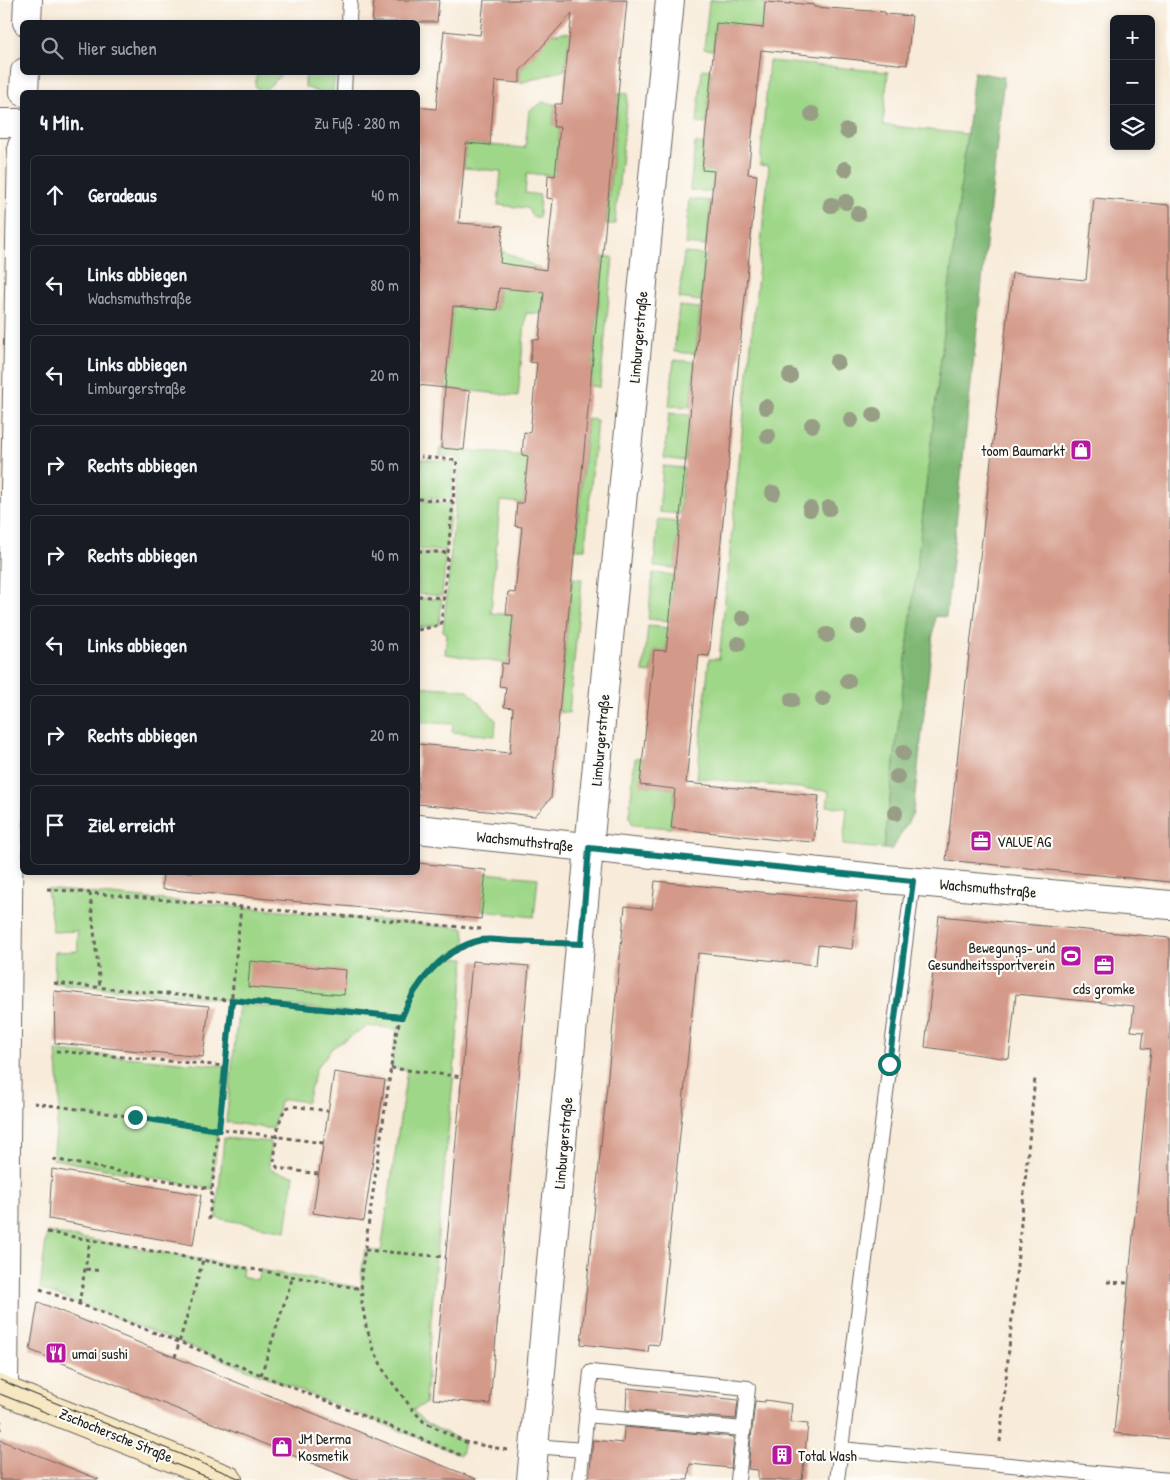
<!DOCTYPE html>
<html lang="de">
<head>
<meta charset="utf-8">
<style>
  :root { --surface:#171b24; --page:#20242c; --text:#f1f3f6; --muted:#9ea1a6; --line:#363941 }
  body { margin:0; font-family:"Patrick Hand",sans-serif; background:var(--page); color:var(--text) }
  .controls { position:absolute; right:15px; top:15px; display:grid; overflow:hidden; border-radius:8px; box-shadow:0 2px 8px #0003 }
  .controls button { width:45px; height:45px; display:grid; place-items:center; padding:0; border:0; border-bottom:1px solid var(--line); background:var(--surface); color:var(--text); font:25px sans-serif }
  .stop { position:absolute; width:15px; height:15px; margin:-11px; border:4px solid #0f766e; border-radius:50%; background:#fff }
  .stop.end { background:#0f766e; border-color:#fff; box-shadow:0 1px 5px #0008 }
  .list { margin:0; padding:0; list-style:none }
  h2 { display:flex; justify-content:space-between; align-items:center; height:65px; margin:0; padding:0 20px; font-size:21px }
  h2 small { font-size:16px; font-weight:400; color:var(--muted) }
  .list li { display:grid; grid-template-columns:32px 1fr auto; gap:15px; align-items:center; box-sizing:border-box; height:80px; margin:0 10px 10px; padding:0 10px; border:1px solid var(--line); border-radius:8px }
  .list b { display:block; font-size:19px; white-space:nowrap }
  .list p { margin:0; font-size:16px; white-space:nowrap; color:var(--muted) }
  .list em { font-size:16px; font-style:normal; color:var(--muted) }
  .icon { flex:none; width:28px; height:28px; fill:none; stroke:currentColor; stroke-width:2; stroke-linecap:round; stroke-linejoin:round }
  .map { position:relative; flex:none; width:1170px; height:1480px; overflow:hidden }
  .search { position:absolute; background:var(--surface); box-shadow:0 2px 8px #0003; left:20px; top:20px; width:400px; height:55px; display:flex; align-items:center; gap:12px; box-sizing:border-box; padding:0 18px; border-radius:8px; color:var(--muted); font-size:19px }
  .panel { position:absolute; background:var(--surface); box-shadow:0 2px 8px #0003; left:20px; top:90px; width:400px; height:785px; border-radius:8px }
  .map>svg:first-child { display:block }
  .green { fill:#9fd788; stroke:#5e7a52 }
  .forest { fill:#7fb874; stroke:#4e6a48 }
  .building { fill:#d49a89; fill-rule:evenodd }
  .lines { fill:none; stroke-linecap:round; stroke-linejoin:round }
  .service-casing { stroke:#69645e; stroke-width:16 }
  .minor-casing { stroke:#69645e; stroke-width:30 }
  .secondary-casing { stroke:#69645e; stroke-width:30 }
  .path { stroke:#69645e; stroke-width:3; stroke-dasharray:4 4; stroke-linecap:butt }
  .service { stroke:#fff; stroke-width:14 }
  .minor { stroke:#fff; stroke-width:28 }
  .secondary { stroke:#f7e8c3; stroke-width:28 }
  .tram { stroke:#1c1c1c; stroke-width:1 }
  .tree { fill:#989d86 }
  .route { stroke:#0f766e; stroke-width:6 }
  .labels { text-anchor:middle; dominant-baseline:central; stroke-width:4.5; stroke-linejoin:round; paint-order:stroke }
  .street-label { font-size:15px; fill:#1c1c1c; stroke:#fdfcf7 }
  .poi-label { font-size:15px; fill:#1c1c1c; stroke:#fdfcf7; text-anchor:start }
</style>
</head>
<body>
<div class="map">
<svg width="1170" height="1480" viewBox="0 0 1170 1480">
  <rect width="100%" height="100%" fill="#fdfcf7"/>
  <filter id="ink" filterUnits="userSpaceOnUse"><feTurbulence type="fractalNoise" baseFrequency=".02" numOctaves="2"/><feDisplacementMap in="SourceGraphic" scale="10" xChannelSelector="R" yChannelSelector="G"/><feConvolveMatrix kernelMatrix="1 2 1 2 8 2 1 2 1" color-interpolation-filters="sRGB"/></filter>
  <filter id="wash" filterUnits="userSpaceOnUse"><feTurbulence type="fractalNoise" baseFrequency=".0096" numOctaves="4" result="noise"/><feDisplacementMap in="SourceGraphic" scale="20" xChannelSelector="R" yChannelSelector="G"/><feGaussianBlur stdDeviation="1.12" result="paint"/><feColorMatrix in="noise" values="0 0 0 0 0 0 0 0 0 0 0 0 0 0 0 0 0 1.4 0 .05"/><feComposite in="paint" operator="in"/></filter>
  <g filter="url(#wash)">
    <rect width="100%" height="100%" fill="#f8ebd9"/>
    <path class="green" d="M711,0L765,2L763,28L716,23L713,50L704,49L709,1Z
      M55,20L121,22H55Z
      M526,31L559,34L561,32L572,33L571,40L568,43L565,70L520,83V71L526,64L507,47Z
      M769,61L888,72L883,125L967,134L884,849L843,845L847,808L827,806L829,791L697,778L709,659H719L769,166L760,165Z
      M702,69L711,70L706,124L697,123Z
      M257,72H283V73L263,92H260L255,85Z
      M313,73H335L333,92H317L305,87V78Z
      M619,93H628L615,224H606Z
      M543,102L555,104L553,126L560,127L555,176L527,173L525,193L540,195L539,217H533L527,208L498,205L501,171L464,168L466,143L525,148L529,111Z
      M695,143L704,144L702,169L714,171L712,192L690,190Z
      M689,199L711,201L706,246L685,244Z
      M483,248L501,250L540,269L537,291L544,292L542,314L526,313L518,396L445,388L453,306L497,310L499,291L480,289Z
      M684,253L706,255L701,301L679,298Z
      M603,257H613L600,387L590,386Z
      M679,306L700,308L696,354L674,352Z
      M674,360L695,362L690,407L669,406Z
      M669,413L690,415L685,461L664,458Z
      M588,419L597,420L585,549H575Z
      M440,448L529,456L523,503L500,501L491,613L513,615L508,664L445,654L447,633L443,631L460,458L440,456Z
      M421,459L455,462L451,499L418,497V466H420Z
      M663,466L684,468L680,514L659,512Z
      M418,500L451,503L446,551L418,549Z
      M658,520L679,522L675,568L654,566Z
      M418,552L446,554L442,596L418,594Z
      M653,573L674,575L670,621L648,619Z
      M572,578L582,579L569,713L559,712Z
      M418,598L442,599L439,624L418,628Z
      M648,626L669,628L666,651L654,650L651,673L643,672Z
      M418,686L467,690L496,720L495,736L452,732L453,724L418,722Z
      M635,758H643L641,785L675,789L671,828L633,825L629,816Z
      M485,873L538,878L534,917L482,911Z
      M47,889L464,928L466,946L444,958H465L436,1256L425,1404L413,1410L424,1422L464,1442L461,1455L179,1342L40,1289L47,1232L243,1267L242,1276L257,1280L260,1270L362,1288L361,1276L365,1250L381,1251L407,1070L391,1068L397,1029L367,1026L332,1048L316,1069L307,1102L286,1099L280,1102L273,1129L226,1122L239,1004L401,1018L402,1017L54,983L55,952L78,951L77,931L53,932Z
      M56,1051L225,1066L212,1189L53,1159L60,1098Z
      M224,1138L271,1142C268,1171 264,1171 294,1175L286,1231L216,1218Z"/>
    <path class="forest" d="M974,72L1004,77L946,617L935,616L913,813L892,850L884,849Z"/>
    <g id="blocks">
      <path class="building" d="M374,0H439L437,22H372Z
        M484,0H627L551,798L535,816L418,804V744L510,753L513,708L504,707L506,687L499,686L502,663L508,664L513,615H506L508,592L515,593L522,527L515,526L517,503H523L528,456L522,455L524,432L530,433L537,363L530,362L533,339L539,340L544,292L499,288L497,310L453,306L445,388L470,391L464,450L441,448L445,388L418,385V107L436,109L444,31L480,35ZM572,13L562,104H555L553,127H560L555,176L548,175L547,198L553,199L546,270L500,263L503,226L459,223L466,143L490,145L495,81L520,83V71Z
        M765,2L790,4V3L814,5V7L885,12V14L912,16L907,65L761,50L748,174L757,175L715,602L709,656L699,655L686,783L819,796L814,842L788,840L787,841L671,828L675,789L640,785L654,650L666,651L672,598L714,171L702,170L716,23L763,28Z
        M1094,198L1170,205V882L946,860L1012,273L1086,280Z
        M418,863L486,870L481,919L162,889L163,872H418Z
        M655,881L857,902L852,949L818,945L816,965L698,953L659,1345L649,1344L648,1352L581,1344L625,906L652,909Z
        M939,916L1170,938V1439L1114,1433L1151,1049L1142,1048L1144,1032L1131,1031L1134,1006L1016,994L1009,1059L925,1047Z
        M250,961L346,970L344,995L248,987Z
        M472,961L529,966L490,1404L433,1399Z
        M54,991L209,1006L203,1057L55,1043Z
        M334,1072L385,1080L364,1221L313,1213Z
        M52,1169L201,1195L193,1245L49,1219Z
        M38,1302L476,1479L475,1480H354L30,1350Z
        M627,1388L738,1400L736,1419L626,1410Z
        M765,1400L792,1404L790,1422L808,1424L802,1480H758V1470L748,1469L755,1401L765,1402Z
        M624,1427L734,1437L731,1468L690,1464L688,1480H589L593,1440L623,1443Z
        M0,1440L98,1479V1480H0Z"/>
    </g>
  </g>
  <g filter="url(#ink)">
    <use href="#blocks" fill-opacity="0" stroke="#69645e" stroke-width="1"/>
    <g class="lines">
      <g class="service-casing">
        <path id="service" d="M349,22L350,0
          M344,92L345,72
          M586,1415L744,1429
          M535,1446L583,1450L579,1480
          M841,1449L1170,1480
          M583,1450L591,1372L748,1388L738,1480
          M837,1480L913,881"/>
      </g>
      <g class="minor-casing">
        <path id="minor" d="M27,22L28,0
          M24,92L25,72
          M0,123H22
          M418,829L885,879L1170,905
          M4,1389L9,788L22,146
          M531,1480L589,848L670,0"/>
      </g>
      <g class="secondary-casing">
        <path id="secondary" d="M0,1389L228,1480"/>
      </g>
      <path class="path" d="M418,499L453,501
        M418,551L448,553
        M418,596L444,598
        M418,630L441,625L457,460L421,457
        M47,889L482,929
        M90,893L100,987
        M54,983L402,1017
        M56,1051L225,1066
        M391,1068L462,1077
        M34,1103L323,1143
        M53,1159L212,1189
        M318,1174L278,1168L274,1163C276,1146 276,1122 286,1108L292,1106L328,1111
        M209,1220L241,907
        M47,1232L362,1289
        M365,1250L446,1257
        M86,1269L101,1271
        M1107,1282L1128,1283
        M40,1289L179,1342L461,1455
        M79,1304L90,1240
        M175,1357L203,1260
        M261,1375L293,1276
        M0,1430L1,1421
        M1000,1442L1035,1078
        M507,1450L465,1442L424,1422L413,1410L385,1373L374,1350L366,1326L362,1303L361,1276L392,1060L397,1029L408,1001L424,977L443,959L466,946L482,940L553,943"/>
      <use href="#service" class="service"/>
      <use href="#minor" class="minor"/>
      <use href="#secondary" class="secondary"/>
      <path class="tram" d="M0,1380L243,1480
        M0,1394L215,1480"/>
    </g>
    <g class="tree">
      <circle cx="812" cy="114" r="8"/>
      <circle cx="847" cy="131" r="8"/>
      <circle cx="845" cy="169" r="8"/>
      <circle cx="846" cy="202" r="8"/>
      <circle cx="831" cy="205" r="8"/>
      <circle cx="858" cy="214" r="8"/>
      <circle cx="837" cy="362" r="8"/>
      <circle cx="790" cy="376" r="8"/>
      <circle cx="766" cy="407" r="8"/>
      <circle cx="874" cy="415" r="8"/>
      <circle cx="851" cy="420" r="8"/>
      <circle cx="812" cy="425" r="8"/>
      <circle cx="768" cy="436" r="8"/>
      <circle cx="773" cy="493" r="8"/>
      <circle cx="829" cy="508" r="8"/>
      <circle cx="810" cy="509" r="8"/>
      <circle cx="743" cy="618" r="8"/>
      <circle cx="859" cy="627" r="8"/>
      <circle cx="827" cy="635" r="8"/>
      <circle cx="738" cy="644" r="8"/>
      <circle cx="848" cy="681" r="8"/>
      <circle cx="823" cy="699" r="8"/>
      <circle cx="792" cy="700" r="8"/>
      <circle cx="903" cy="753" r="8"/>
      <circle cx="897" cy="777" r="8"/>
      <circle cx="895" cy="813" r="8"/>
    </g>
  </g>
  <g class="lines" filter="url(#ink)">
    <path class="route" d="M135,1117L219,1130L232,1000L402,1017C415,983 444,948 481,940C491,938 503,941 512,941C535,942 558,943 581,944L589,848L913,881L889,1064"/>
  </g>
  <defs>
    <g id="shop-square" transform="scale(1.125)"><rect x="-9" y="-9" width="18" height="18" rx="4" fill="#b5179e" stroke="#fdfcf7"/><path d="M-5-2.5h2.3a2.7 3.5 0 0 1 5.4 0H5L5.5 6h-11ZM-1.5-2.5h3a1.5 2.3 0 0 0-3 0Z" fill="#fff"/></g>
    <g id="office-square" transform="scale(1.125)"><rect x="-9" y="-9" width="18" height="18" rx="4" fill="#b5179e" stroke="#fdfcf7"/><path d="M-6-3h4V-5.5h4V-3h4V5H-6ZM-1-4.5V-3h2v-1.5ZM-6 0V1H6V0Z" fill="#fff"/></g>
    <g id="stadium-square" transform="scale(1.125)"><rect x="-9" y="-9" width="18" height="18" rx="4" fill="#b5179e" stroke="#fdfcf7"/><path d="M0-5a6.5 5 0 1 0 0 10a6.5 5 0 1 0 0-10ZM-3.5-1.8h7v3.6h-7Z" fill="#fff"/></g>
    <g id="restaurant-square" transform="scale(1.125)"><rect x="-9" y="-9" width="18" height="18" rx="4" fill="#b5179e" stroke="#fdfcf7"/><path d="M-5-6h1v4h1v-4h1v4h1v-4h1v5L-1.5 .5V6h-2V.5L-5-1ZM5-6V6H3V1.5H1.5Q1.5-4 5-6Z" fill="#fff"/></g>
    <g id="building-square" transform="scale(1.125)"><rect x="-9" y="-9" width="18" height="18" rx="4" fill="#b5179e" stroke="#fdfcf7"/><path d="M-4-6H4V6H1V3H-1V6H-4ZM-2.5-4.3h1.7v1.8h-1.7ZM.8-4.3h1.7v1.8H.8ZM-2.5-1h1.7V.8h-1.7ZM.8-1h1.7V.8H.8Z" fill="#fff"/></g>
  </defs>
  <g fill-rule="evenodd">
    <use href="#shop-square" x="1081" y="450"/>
    <use href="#office-square" x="981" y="841"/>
    <use href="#stadium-square" x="1071" y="956"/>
    <use href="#office-square" x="1104" y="965"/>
    <use href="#restaurant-square" x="56" y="1353"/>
    <use href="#shop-square" x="282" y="1447"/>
    <use href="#building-square" x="782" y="1455"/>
  </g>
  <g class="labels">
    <g class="street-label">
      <text transform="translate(638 337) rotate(-85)">Limburgerstraße</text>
      <text transform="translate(600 740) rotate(-85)">Limburgerstraße</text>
      <text transform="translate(525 841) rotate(6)">Wachsmuthstraße</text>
      <text transform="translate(988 888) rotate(5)">Wachsmuthstraße</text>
      <text transform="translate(563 1143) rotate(-85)">Limburgerstraße</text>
      <text transform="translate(116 1435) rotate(22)">Zschochersche Straße</text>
    </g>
    <g class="poi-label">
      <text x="1065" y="450" text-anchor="end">toom Baumarkt</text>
      <text x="997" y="841">VALUE AG</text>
      <text x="1055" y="947" text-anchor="end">Bewegungs- und<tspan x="1055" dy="17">Gesundheitssportverein</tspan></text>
      <text x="1104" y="988" text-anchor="middle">cds gromke</text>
      <text x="72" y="1353">umai sushi</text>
      <text x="298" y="1438">JM Derma<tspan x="298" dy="17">Kosmetik</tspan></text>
      <text x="798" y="1455">Total Wash</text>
    </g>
  </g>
</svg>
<div class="controls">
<button>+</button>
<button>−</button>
<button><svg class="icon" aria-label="layers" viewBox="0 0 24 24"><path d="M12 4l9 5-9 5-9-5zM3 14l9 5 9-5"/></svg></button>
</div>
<div class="stop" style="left:889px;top:1064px"></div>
<div class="stop end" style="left:135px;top:1117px"></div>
<div class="search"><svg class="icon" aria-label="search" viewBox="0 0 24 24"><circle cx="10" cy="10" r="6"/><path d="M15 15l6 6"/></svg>Hier suchen</div>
<section class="panel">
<h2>4 Min.<small>Zu Fuß · 280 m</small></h2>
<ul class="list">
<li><svg class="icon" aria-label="ahead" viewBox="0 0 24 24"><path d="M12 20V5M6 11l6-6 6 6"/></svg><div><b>Geradeaus</b></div><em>40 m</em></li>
<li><svg class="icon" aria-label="left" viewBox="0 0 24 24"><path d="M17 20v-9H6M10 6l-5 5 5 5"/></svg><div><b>Links abbiegen</b><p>Wachsmuthstraße</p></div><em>80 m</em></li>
<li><svg class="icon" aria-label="left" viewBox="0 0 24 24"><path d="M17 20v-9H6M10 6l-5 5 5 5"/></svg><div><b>Links abbiegen</b><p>Limburgerstraße</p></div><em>20 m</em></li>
<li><svg class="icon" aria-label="right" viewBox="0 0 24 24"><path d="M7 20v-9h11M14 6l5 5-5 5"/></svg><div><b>Rechts abbiegen</b></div><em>50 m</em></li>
<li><svg class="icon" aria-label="right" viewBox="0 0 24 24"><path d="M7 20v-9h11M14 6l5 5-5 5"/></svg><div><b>Rechts abbiegen</b></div><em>40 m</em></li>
<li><svg class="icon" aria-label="left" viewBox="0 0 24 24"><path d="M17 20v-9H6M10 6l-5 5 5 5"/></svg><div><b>Links abbiegen</b></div><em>30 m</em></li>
<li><svg class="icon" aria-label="right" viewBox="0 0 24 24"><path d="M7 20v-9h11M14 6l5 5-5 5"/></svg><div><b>Rechts abbiegen</b></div><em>20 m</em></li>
<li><svg class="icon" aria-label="arrive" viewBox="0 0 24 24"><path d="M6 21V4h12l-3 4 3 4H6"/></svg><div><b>Ziel erreicht</b></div></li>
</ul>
</section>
</div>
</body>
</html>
